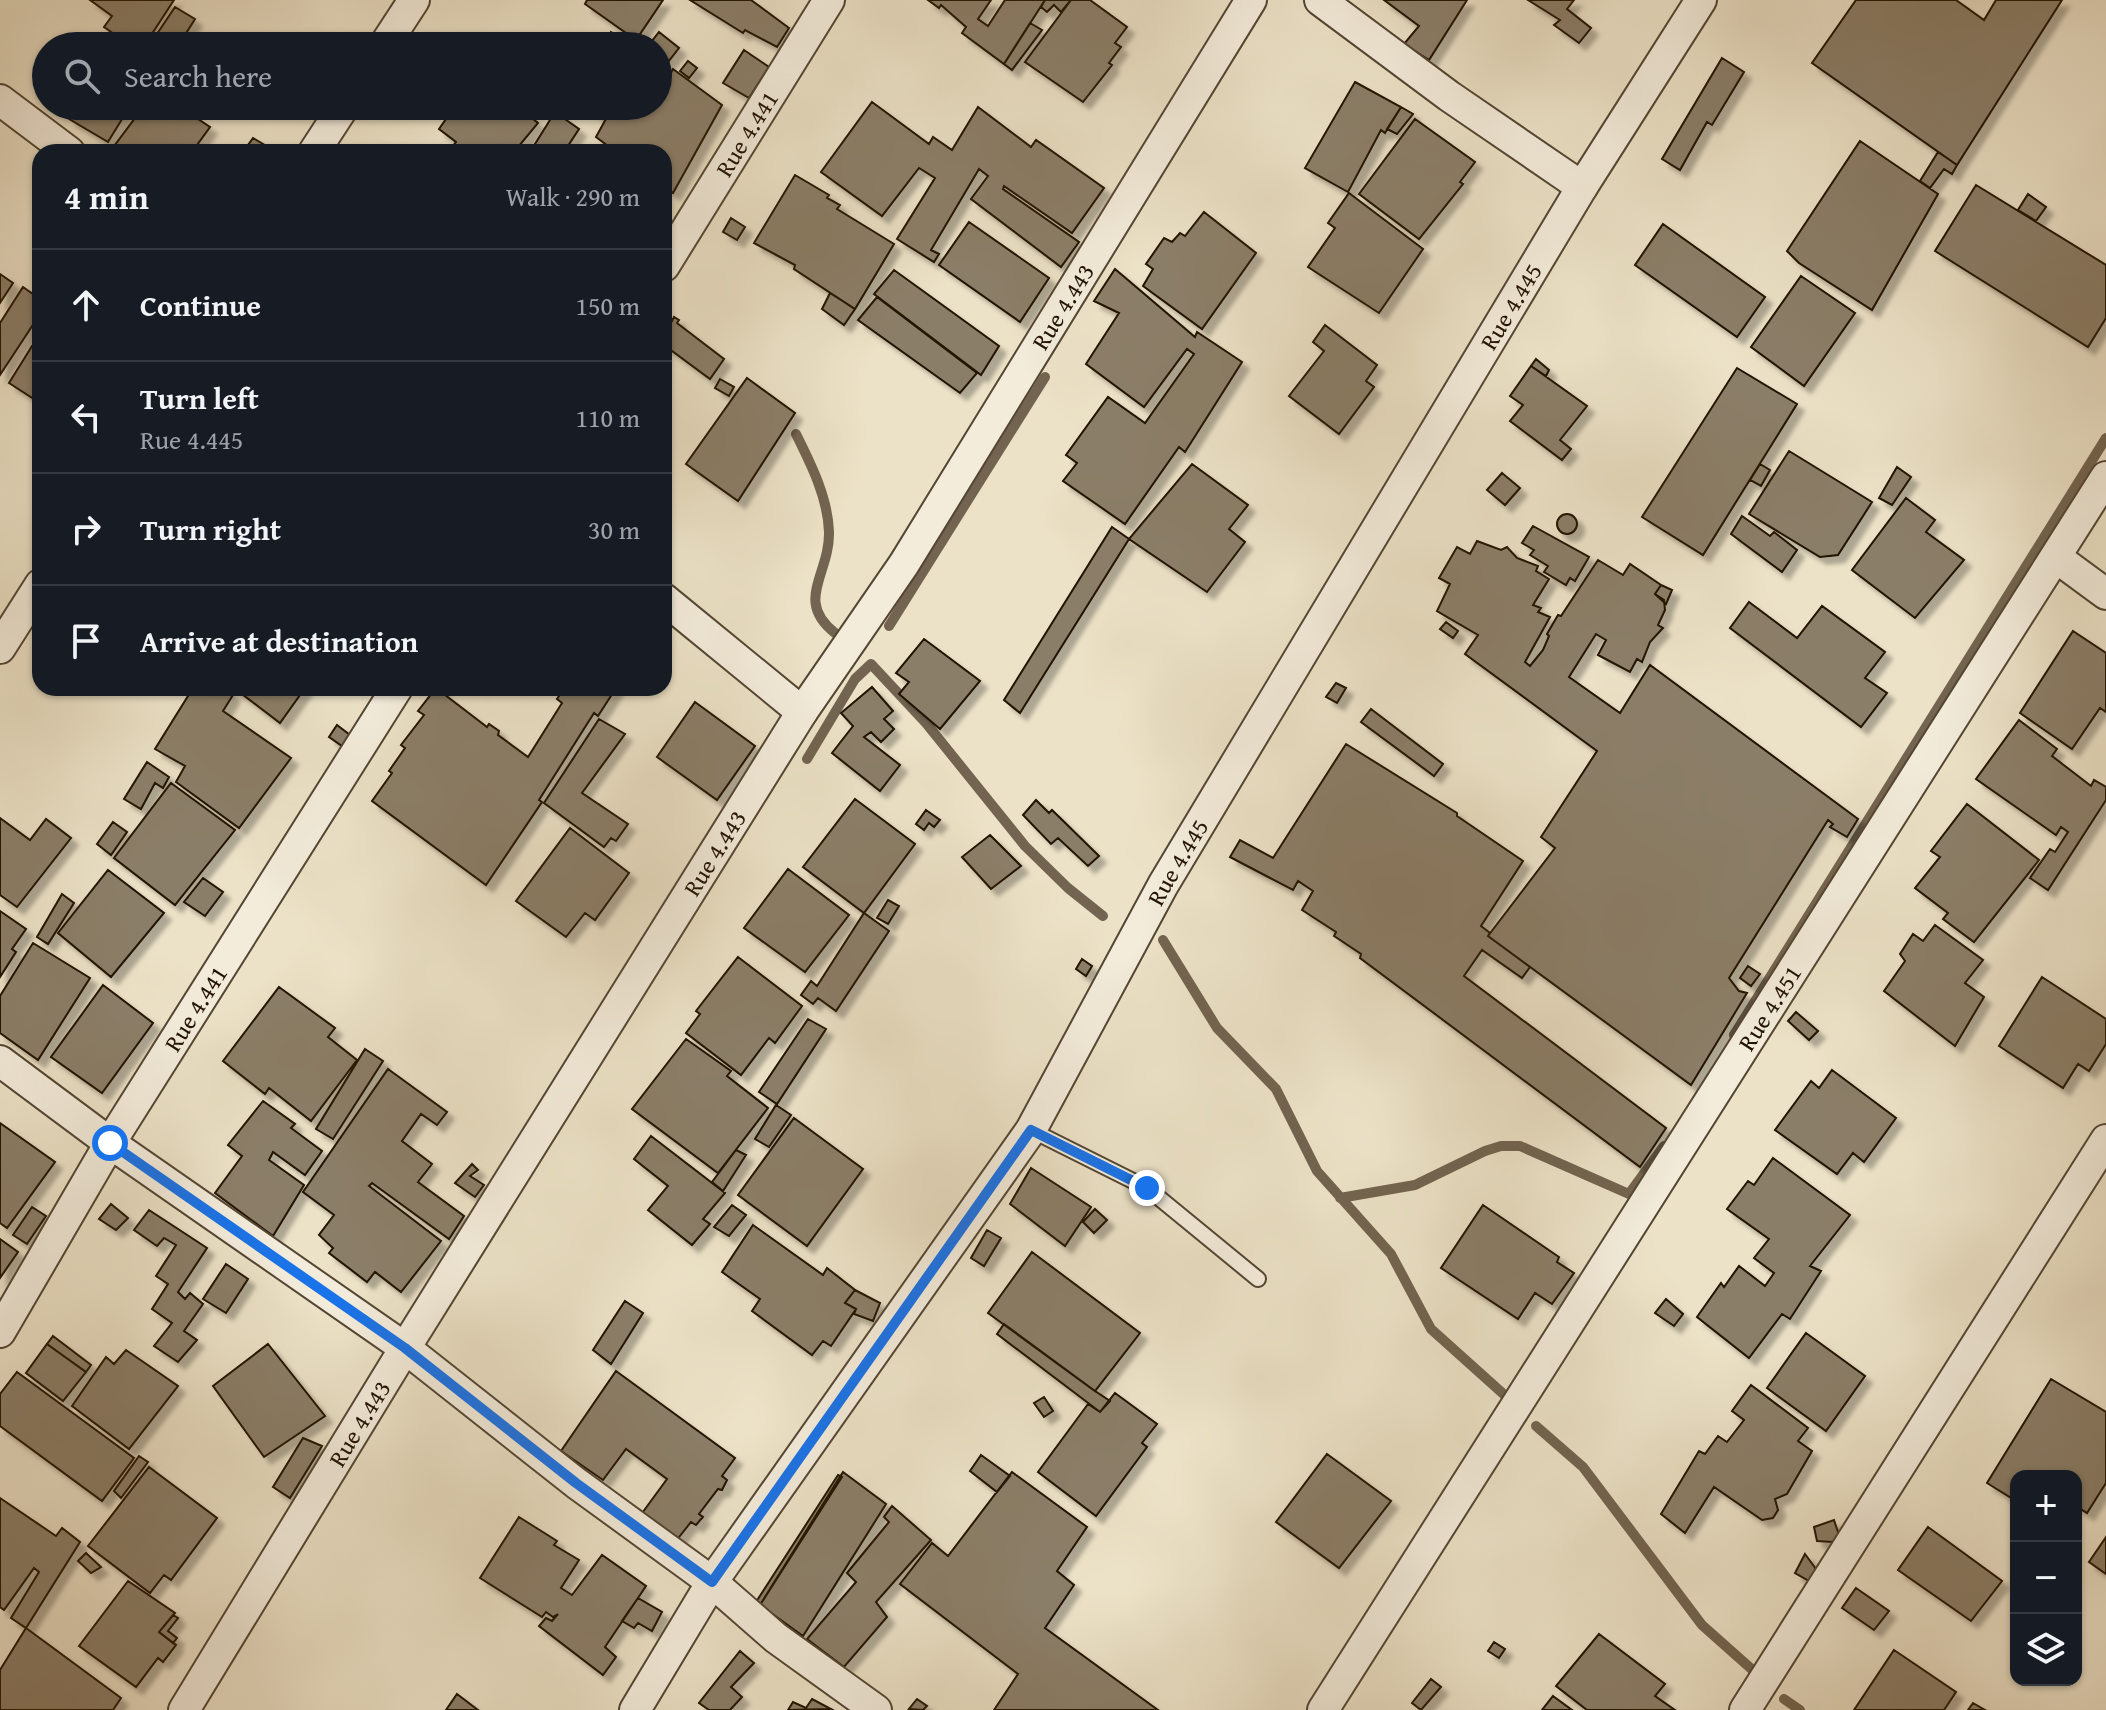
<!DOCTYPE html>
<html lang="en">
<head>
<meta charset="utf-8">
<style>
  :root { --surface:#171b24; --page:#20242c; --text:#f1f3f6; --muted:#9ea1a6; --line:#363941 }
  body { margin:0; font-family:"Gentium Book Plus",serif; background:var(--page); color:var(--text) }
  .controls { position:absolute; right:24px; bottom:24px; display:grid; overflow:hidden; border-radius:16px; box-shadow:0 2px 6px #0004 }
  .controls button { width:72px; height:72px; display:grid; place-items:center; padding:0; border:0; border-bottom:2px solid var(--line); background:var(--surface); color:var(--text); font:40px sans-serif }
  .stop { position:absolute; width:24px; height:24px; margin:-18px; border:6px solid #1a73e8; border-radius:50%; background:#fff }
  .stop.end { background:#1a73e8; border-color:#fff; box-shadow:0 2px 8px #0008 }
  .list { margin:0; padding:0; list-style:none }
  h2 { display:flex; justify-content:space-between; align-items:center; height:104px; margin:0; padding:0 32px; font-size:34px }
  h2 small { font-size:26px; font-weight:400; color:var(--muted) }
  .list li { display:grid; grid-template-columns:52px 1fr auto; gap:24px; align-items:center; box-sizing:border-box; height:112px; padding:0 32px; border-top:2px solid var(--line) }
  .list b { display:block; font-size:30px; white-space:nowrap }
  .list p { margin:0; font-size:26px; white-space:nowrap; color:var(--muted) }
  .list em { font-size:26px; font-style:normal; color:var(--muted) }
  .icon { flex:none; width:44px; height:44px; fill:none; stroke:currentColor; stroke-width:2; stroke-linecap:round; stroke-linejoin:round }
  .map { position:relative; flex:none; width:2106px; height:1710px; overflow:hidden }
  .search { position:absolute; background:var(--surface); box-shadow:0 2px 6px #0004; left:32px; top:32px; width:640px; height:88px; display:flex; align-items:center; gap:20px; box-sizing:border-box; padding:0 28px; border-radius:44px; color:var(--muted); font-size:30px }
  .panel { position:absolute; background:var(--surface); box-shadow:0 2px 6px #0004; left:32px; top:144px; width:640px; height:552px; border-radius:24px }
  .map>svg:first-child { display:block }
  .lines { fill:none; stroke-linecap:round; stroke-linejoin:round }
  .stream { stroke:#726450; stroke-width:10 }
  .building { fill:#8b7e68; stroke:#221202; stroke-width:2; filter:url(#shadow) }
  .lane-casing { stroke:#544633; stroke-width:18 }
  .street-casing { stroke:#544633; stroke-width:34 }
  .lane { stroke:#f3ecdb; stroke-width:14 }
  .street { stroke:#f3ecdb; stroke-width:30 }
  .route { stroke:#1a73e8; stroke-width:10 }
  .labels { text-anchor:middle; dominant-baseline:central; stroke-width:6; stroke-linejoin:round; paint-order:stroke }
  .street-label { font-size:24px; fill:#221202; stroke:#f3ecdb }
</style>
</head>
<body>
<div class="map">
<svg width="2106" height="1710" viewBox="0 0 2106 1710">
  <defs>
    <filter id="shadow"><feDropShadow dx="7" dy="7" stdDeviation="2" flood-color="#0004"/></filter>
  </defs>
  <rect width="100%" height="100%" fill="#ece2c7"/>
  <filter id="stains"><feTurbulence type="fractalNoise" baseFrequency=".0025" numOctaves="4"/><feColorMatrix values="0 0 0 0 .2 0 0 0 0 .09 0 0 0 0 .02 0 0 0 .5 -.17"/></filter>
  <radialGradient id="worn" r=".72"><stop offset=".6" stop-color="#630" stop-opacity="0"/><stop offset="1" stop-color="#630" stop-opacity=".3"/></radialGradient>
  <g class="lines">
    <path class="stream" d="M796,434C811,464 828,498 829,532C830,574 794,601 835,633
      M889,626L1045,377
      M807,759L855,679L871,664L926,723L1025,846L1068,888L1103,916
      M1163,940L1217,1028L1276,1089L1317,1171L1391,1254L1431,1329L1509,1399
      M1734,1035L2106,438
      M1340,1198L1415,1185L1485,1151L1501,1146H1520L1629,1194L1664,1146
      M1536,1426L1583,1467L1702,1625L1756,1673
      M1784,1699L1800,1710"/>
  </g>
  <path class="building" d="M90,0H174L144,46H131L104,27L112,16Z
    M587,0H663L636,40L585,4Z
    M690,0H751L789,28L777,47L745,30L743,33Z
    M928,0H991L978,19L988,26L1005,0H1045L1004,64L962,33L966,27L941,5L939,8Z
    M1045,0H1071L1061,12L1054,5L1047,12L1041,7Z
    M1071,0H1090L1127,27L1115,43L1121,47L1109,63L1112,65L1083,102L1025,62Z
    M1384,0H1467L1429,60L1404,44L1419,26Z
    M1528,0H1574L1567,9L1591,28L1579,43L1554,25L1560,20Z
    M1856,0H1956L1984,20L1996,0H2062L1957,165L1812,63Z
    M175,7L195,19L178,46H149Z
    M1030,23L1042,30L1012,70L1004,64Z
    M611,32L634,46H603Z
    M659,32L679,48L668,62L658,54V46H648Z
    M744,50L769,67L749,98L723,83Z
    M1722,58L1744,72L1712,125L1707,122L1680,170L1662,159Z
    M688,61L697,68L689,78L680,71Z
    M673,69L722,105L673,193L664,187V152H616L596,137L613,106H658V97Z
    M1355,82L1401,107L1385,133L1381,130L1348,192L1305,168Z
    M872,102L929,144L933,137L952,150L978,107L1031,147L1036,140L1104,188L1072,233L1004,186L1003,189L1079,242L1061,267L971,199L988,176L979,169L931,250L939,254L934,262L897,239L935,178L919,168L882,216L821,172Z
    M77,106H130L108,142L69,119Z
    M144,106H185L183,109L210,127L192,152H118L112,149Z
    M455,106H517L538,123L514,152H448L456,142L439,129Z
    M586,106H610L603,117Z
    M1401,107L1413,114L1397,134L1387,129Z
    M555,112L579,129L564,152H530Z
    M1415,119L1475,162L1460,182L1463,184L1419,239L1359,194Z
    M253,138L275,151L243,152Z
    M1860,141L1938,194L1872,310L1799,263L1787,251Z
    M1938,152L1957,165L1952,174L1944,169L1930,188L1920,181Z
    M795,175L829,195L827,198L840,205L837,209L894,244L855,309L794,269L795,265L754,243Z
    M1976,185L2106,265V318L2088,347L1935,251Z
    M1349,193L1423,249L1379,313L1308,267L1335,228L1328,223Z
    M2028,194L2046,207L2036,221L2018,210Z
    M1204,212L1256,253L1202,329L1143,286L1153,269L1146,264L1164,238L1172,242L1180,233L1185,236Z
    M731,218L745,227L737,240L723,232Z
    M969,222L1049,278L1020,322L939,265Z
    M1663,224L1765,297L1737,337L1635,265Z
    M1115,269L1195,337L1197,332L1242,362L1192,441L1185,452L1179,447L1125,524L1063,481L1077,463L1066,455L1108,397L1145,423L1194,354L1187,349L1144,407L1086,364L1119,313L1094,301Z
    M894,270L999,346L981,375L874,294Z
    M0,274L13,283L0,303Z
    M1801,276L1855,313L1804,386L1751,347Z
    M23,287L40,299V314L0,375V323Z
    M830,293L855,309L844,325L822,309Z
    M877,297L977,373L960,393L858,320Z
    M667,317L672,321L674,317L679,320L677,323L724,359L710,379L664,345Z
    M1325,325L1377,365L1366,381L1374,387L1339,434L1289,396L1324,351L1313,342Z
    M32,346L40,349V403L9,383Z
    M1536,359L1549,370L1546,376L1531,366Z
    M1531,366L1587,406L1560,440L1571,449L1562,460L1510,421L1523,405L1510,396Z
    M1737,368L1797,404L1703,555L1642,517Z
    M747,378L795,413L738,501L686,464Z
    M720,379L734,387L729,396L715,388Z
    M1789,451L1872,502L1838,555L1820,557L1749,514Z
    M1192,464L1248,505L1229,529L1245,542L1207,592L1129,539Z
    M1760,464L1770,470L1761,486L1750,480Z
    M1897,467L1911,477L1892,505L1879,498Z
    M1502,473L1520,488L1505,505L1487,490Z
    M1906,498L1935,520L1926,532L1964,560L1915,618L1852,570Z
    M1557 524a10 10 0 1 1 20 0a10 10 0 1 1-20 0Z
    M1742,516L1770,536L1774,532L1797,550L1782,572L1731,534Z
    M1533,526L1589,557L1575,581L1570,578L1566,585L1544,572L1548,566L1530,555L1534,550L1522,543Z
    M1112,527L1129,539L1020,713L1004,700Z
    M1477,541L1501,550L1507,547L1517,558L1538,566L1536,571L1549,579L1533,605L1541,608L1538,612L1550,617L1525,662L1530,666L1543,650L1549,636L1547,634L1558,615L1561,616L1598,560L1623,575L1630,564L1661,585L1655,594L1664,600L1665,610L1658,625L1663,628L1650,642L1642,662L1637,659L1630,672L1598,655L1606,640L1596,634L1569,677L1620,713L1650,665L1858,819L1847,837L1830,827L1833,824L1828,820L1729,978L1739,991L1747,993L1691,1085L1488,936L1555,848L1541,837L1597,751L1465,654L1478,635L1437,611L1450,584L1439,578L1457,547L1470,554Z
    M1661,585L1672,590L1666,604L1655,594Z
    M1749,602L1797,638L1822,606L1885,652L1865,678L1887,693L1861,727L1730,628Z
    M1446,622L1458,631L1453,638L1440,629Z
    M2073,631L2106,653V712L2100,708L2072,749L2020,713Z
    M924,639L980,681L940,729L899,694L909,682L896,673Z
    M1336,683L1346,688L1337,703L1326,697Z
    M872,687L893,711L884,719L894,729L881,742L871,732L864,737L900,765L880,791L832,753L853,726L841,713Z
    M193,688H225L233,695L223,711L291,758L239,828L176,782L185,766L155,749Z
    M234,688H305L280,723Z
    M436,688L487,727L489,724L499,731L498,735L528,757L562,703L557,699L564,688H616L598,716L594,713L539,800L542,802L486,885L372,801L392,773L389,771L405,748L401,745L424,715L418,711Z
    M695,702L755,746L717,800L657,757Z
    M1371,709L1443,764L1434,776L1361,722Z
    M599,719L625,734L582,793L628,824L616,841L611,838L604,847L544,803Z
    M2019,720L2057,749L2052,756L2091,786L2094,780L2106,787V800L2048,890L2030,878L2050,849L2055,852L2068,832L2061,827L2056,835L1976,779Z
    M337,725L350,735L342,746L329,737Z
    M1346,744L1457,813V816L1523,861L1481,926L1490,933L1488,936L1530,967L1522,978L1482,950L1464,976L1666,1128L1640,1167L1360,958L1361,954L1334,936L1336,932L1302,910L1313,891L1298,881L1293,890L1230,857L1240,840L1273,858Z
    M147,762L169,777L163,788L155,783L141,809L124,799Z
    M171,783L235,830L175,905L114,858Z
    M855,799L915,844L864,913L803,867Z
    M1036,800L1049,813L1052,810L1099,856L1088,866L1058,838L1051,844L1023,815Z
    M1967,804L2039,860L1974,942L1943,919L1948,913L1915,888L1940,857L1931,851Z
    M926,810L940,820L934,827L929,823L924,830L916,824Z
    M0,818L30,840L46,819L71,838L17,907L0,895Z
    M113,822L127,832L111,855L97,844Z
    M570,828L629,873L595,920L585,913L566,937L516,901Z
    M990,835L1021,866L991,889L962,857Z
    M788,869L849,915L805,972L744,928Z
    M108,870L164,913L111,977L58,933Z
    M203,878L223,892L205,916L184,902Z
    M62,894L74,903L48,944L37,937Z
    M888,900L899,906L888,924L877,918Z
    M0,911L26,929L12,949L16,952L0,977Z
    M864,913L889,931L836,1011L818,998L813,1004L801,995L811,981L817,986Z
    M1935,925L1983,960L1965,983L1984,997L1955,1046L1884,991L1905,961L1900,954L1913,934L1923,941Z
    M33,943L90,978L38,1060L0,1033V996Z
    M738,957L802,1006L775,1043L769,1038L741,1075L686,1033L700,1014L696,1011Z
    M1082,959L1092,966L1086,976L1076,969Z
    M1748,966L1760,974L1751,986L1740,978Z
    M2042,977L2106,1019V1044L2089,1071L2078,1064L2063,1088L1999,1046Z
    M103,985L153,1023L102,1093L51,1057Z
    M279,987L335,1028L328,1037L357,1060L311,1121L269,1088L265,1094L223,1061Z
    M1796,1012L1818,1031L1809,1040L1788,1021Z
    M808,1019L826,1029L777,1104L759,1092Z
    M686,1039L731,1071L727,1076L768,1108L718,1173L632,1109Z
    M365,1049L383,1061L333,1139L316,1129Z
    M388,1069L447,1112L437,1125L421,1114L402,1141L432,1164L418,1182L464,1216L449,1239L372,1183L369,1186L441,1241L401,1292L375,1272L367,1282L329,1253L333,1248L319,1235L334,1215L303,1192Z
    M1832,1070L1896,1118L1864,1162L1853,1153L1837,1174L1775,1130L1811,1081L1819,1088Z
    M263,1101L295,1124L291,1128L322,1151L305,1175L273,1152L269,1160L304,1185L273,1236L215,1193L242,1156L228,1145Z
    M776,1105L791,1115L769,1147L755,1139Z
    M794,1118L863,1169L807,1246L738,1195Z
    M0,1123L55,1162L7,1228L0,1223Z
    M651,1136L725,1193L703,1219L710,1224L692,1245L648,1210L668,1186L634,1159Z
    M736,1150L746,1155L723,1191L712,1182Z
    M1773,1158L1850,1215L1810,1266L1821,1271L1790,1319L1782,1314L1749,1358L1697,1317L1721,1283L1724,1287L1739,1266L1765,1286L1774,1273L1754,1258L1769,1239L1727,1209L1748,1181L1754,1185Z
    M472,1164L478,1170L470,1176L484,1185L475,1197L455,1183Z
    M1031,1168L1091,1207L1065,1246L1010,1204Z
    M111,1204L128,1218L116,1230L99,1219Z
    M732,1205L746,1215L729,1236L714,1227Z
    M1483,1205L1559,1257L1557,1262L1574,1273L1552,1304L1535,1293L1518,1319L1441,1268Z
    M32,1207L46,1216L27,1244L13,1235Z
    M1095,1209L1107,1220L1094,1233L1083,1222Z
    M149,1210L207,1248L178,1292L185,1299L190,1293L203,1304L184,1331L197,1340L178,1362L154,1346L172,1323L152,1309L168,1284L156,1276L176,1245L164,1238L157,1246L134,1230Z
    M753,1225L823,1275L827,1268L855,1290L845,1303L856,1309L831,1346L823,1341L812,1355L752,1311L760,1299L722,1272Z
    M987,1230L1001,1238L984,1266L971,1258Z
    M0,1239L18,1252L0,1278Z
    M1032,1252L1140,1333L1095,1391L988,1313Z
    M226,1264L248,1279L226,1313L203,1299Z
    M855,1290L880,1303L873,1321L854,1314L856,1309L845,1303Z
    M1666,1299L1683,1314L1674,1326L1655,1313Z
    M625,1301L643,1313L611,1364L593,1350Z
    M1004,1324L1095,1391L1110,1401L1100,1412L997,1334Z
    M1806,1333L1865,1376L1826,1431L1767,1388Z
    M53,1336L91,1365L86,1372L47,1344Z
    M47,1344L86,1372L63,1401L26,1373Z
    M268,1344L325,1416L264,1457L213,1386Z
    M126,1350L178,1386L129,1449L72,1406L106,1357L114,1364Z
    M616,1371L735,1458L722,1476L727,1480L722,1490L718,1489L699,1514L703,1517L696,1525L691,1522L676,1541L640,1516L667,1479L626,1449L603,1480L561,1451Z
    M17,1372L134,1458L102,1501L0,1426V1394Z
    M2051,1379L2106,1412V1483L2087,1513L2076,1506V1476H2016V1501L1987,1483Z
    M1751,1385L1808,1428L1798,1441L1812,1451L1787,1494L1775,1499L1778,1510L1773,1518L1762,1520L1714,1487L1685,1533L1661,1514L1699,1451L1705,1454L1718,1436L1727,1442L1744,1420L1732,1411Z
    M1115,1393L1157,1424L1142,1443L1147,1447L1096,1516L1038,1472L1088,1404L1100,1412Z
    M1044,1397L1053,1411L1044,1417L1034,1403Z
    M303,1438L322,1446L290,1498L273,1487Z
    M1327,1454L1391,1501L1339,1568L1276,1522Z
    M981,1455L1010,1476L997,1492L970,1471Z
    M139,1456L148,1462L121,1498L114,1491Z
    M149,1467L217,1518L171,1580L164,1575L150,1593L88,1546Z
    M843,1472L886,1504L803,1636L760,1605Z
    M1012,1472L1087,1527L1057,1571L1074,1585L1045,1628L1158,1710H994L1018,1674L900,1584L932,1543L948,1556Z
    M838,1475L842,1477L760,1605L756,1602Z
    M0,1498L56,1536L62,1528L80,1542L26,1628L11,1618L39,1572L34,1568L4,1610L0,1607Z
    M892,1506L931,1540L876,1602L887,1617L844,1667L807,1639L856,1582L847,1573L889,1522L884,1517Z
    M519,1517L557,1541L554,1545L579,1560L561,1588L572,1595L602,1555L646,1586L605,1647L616,1657L603,1675L539,1626L546,1618L552,1621L558,1614L553,1617L546,1612L542,1617L480,1578Z
    M1834,1520L1839,1535L1833,1542L1817,1541L1814,1527Z
    M1928,1527L2002,1581L1971,1621L1898,1570Z
    M2106,1537V1574L2089,1562Z
    M86,1553L101,1567L91,1573L78,1561Z
    M1805,1554L1816,1569L1809,1581L1795,1573Z
    M128,1581L175,1613L159,1632L176,1645L163,1662L158,1658L136,1687L79,1646Z
    M1856,1588L1889,1611L1874,1630L1842,1608Z
    M638,1598L662,1612L652,1631L638,1623L634,1628L622,1621Z
    M173,1615L178,1618L168,1631L177,1638L173,1643L159,1632Z
    M26,1628L121,1698L113,1710H0V1670Z
    M1599,1634L1665,1684L1655,1696L1675,1710H1587L1556,1686Z
    M1494,1642L1505,1649L1499,1658L1488,1651Z
    M1894,1650L1956,1692L1944,1710H1854Z
    M740,1651L754,1663L731,1687L742,1697L730,1710H709L699,1703Z
    M1431,1679L1441,1687L1421,1710L1412,1703Z
    M457,1694L478,1710H446Z
    M1553,1696L1572,1710H1542Z
    M812,1699L831,1709L788,1710L793,1702L806,1708Z
    M917,1699L927,1706L923,1710L909,1709Z
    M1973,1703L1985,1710H1968Z"/>
  <g class="lines">
    <g class="lane-casing">
      <path id="lane" d="M1031,1130L1147,1188L1258,1279"/>
    </g>
    <g class="street-casing">
      <g id="street">
        <path d="M1320,0L1449,96L1582,187"/>
        <path d="M384,46L414,0"/>
        <path d="M0,100L69,152"/>
        <path d="M314,152L344,106"/>
        <path id="s1" d="M664,266L829,0"/>
        <path d="M2057,558L2106,594"/>
        <path d="M664,599L802,712"/>
        <path d="M0,648L40,585"/>
        <path d="M0,1061L110,1143L405,1348L576,1483L712,1582L776,1638L876,1710"/>
        <path id="s2" d="M0,1332L110,1143L397,688"/>
        <path id="s3" d="M184,1710L405,1348L802,712L904,564L1251,0"/>
        <path id="s4" d="M635,1710L712,1582L1031,1130L1163,885L1582,187L1701,0"/>
        <path id="s5" d="M1323,1710L2106,477"/>
        <path d="M1745,1710L2106,1140"/>
      </g>
    </g>
    <use href="#lane" class="lane"/>
    <use href="#street" class="street"/>
  </g>
  <g class="lines">
    <path class="route" d="M110,1143L405,1348L576,1483L712,1582L1031,1130L1147,1188"/>
  </g>
  <g class="labels">
    <g class="street-label">
      <text stroke="none"><textPath href="#s1" startOffset="156">Rue 4.441</textPath></text>
      <text stroke="none"><textPath href="#s3" startOffset="1656">Rue 4.443</textPath></text>
      <text stroke="none"><textPath href="#s4" startOffset="1656">Rue 4.445</textPath></text>
      <text stroke="none"><textPath href="#s3" startOffset="1008">Rue 4.443</textPath></text>
      <text stroke="none"><textPath href="#s4" startOffset="1008">Rue 4.445</textPath></text>
      <text stroke="none"><textPath href="#s2" startOffset="378">Rue 4.441</textPath></text>
      <text stroke="none"><textPath href="#s5" startOffset="832">Rue 4.451</textPath></text>
      <text stroke="none"><textPath href="#s3" startOffset="336">Rue 4.443</textPath></text>
    </g>
  </g>
  <rect width="100%" height="100%" filter="url(#stains)"/>
  <rect width="100%" height="100%" fill="url(#worn)"/>
</svg>
<div class="controls">
<button>+</button>
<button>−</button>
<button><svg class="icon" aria-label="layers" viewBox="0 0 24 24"><path d="M12 4l9 5-9 5-9-5zM3 14l9 5 9-5"/></svg></button>
</div>
<div class="stop" style="left:110px;top:1143px"></div>
<div class="stop end" style="left:1147px;top:1188px"></div>
<div class="search"><svg class="icon" aria-label="search" viewBox="0 0 24 24"><circle cx="10" cy="10" r="6"/><path d="M15 15l6 6"/></svg>Search here</div>
<section class="panel">
<h2>4 min<small>Walk · 290 m</small></h2>
<ul class="list">
<li><svg class="icon" aria-label="ahead" viewBox="0 0 24 24"><path d="M12 20V5M6 11l6-6 6 6"/></svg><div><b>Continue</b></div><em>150 m</em></li>
<li><svg class="icon" aria-label="left" viewBox="0 0 24 24"><path d="M17 20v-9H6M10 6l-5 5 5 5"/></svg><div><b>Turn left</b><p>Rue 4.445</p></div><em>110 m</em></li>
<li><svg class="icon" aria-label="right" viewBox="0 0 24 24"><path d="M7 20v-9h11M14 6l5 5-5 5"/></svg><div><b>Turn right</b></div><em>30 m</em></li>
<li><svg class="icon" aria-label="arrive" viewBox="0 0 24 24"><path d="M6 21V4h12l-3 4 3 4H6"/></svg><div><b>Arrive at destination</b></div></li>
</ul>
</section>
</div>
</body>
</html>
